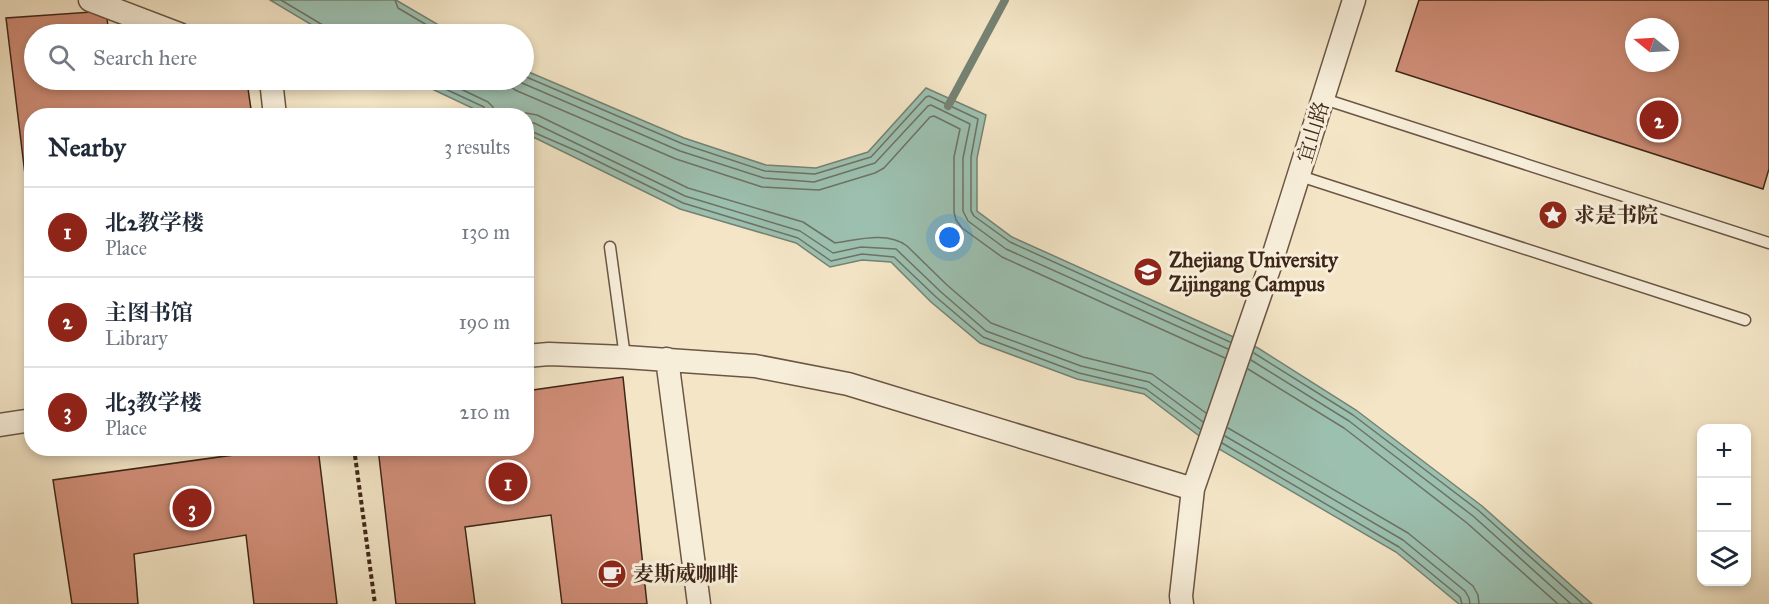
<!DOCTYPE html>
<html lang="en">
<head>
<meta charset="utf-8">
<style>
  :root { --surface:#fff; --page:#f6f6f7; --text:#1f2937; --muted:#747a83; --line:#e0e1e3; --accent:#8f2418 }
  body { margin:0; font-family:"IM FELL Great Primer","Noto Serif SC",serif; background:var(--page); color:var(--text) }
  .controls { position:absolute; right:18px; bottom:18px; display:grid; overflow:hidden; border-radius:12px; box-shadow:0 3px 9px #0003 }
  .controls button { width:54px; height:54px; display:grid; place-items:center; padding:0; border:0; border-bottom:2px solid var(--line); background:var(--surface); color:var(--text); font:30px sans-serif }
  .compass { position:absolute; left:1625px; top:18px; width:54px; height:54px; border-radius:50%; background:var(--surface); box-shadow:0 3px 9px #0003; rotate:288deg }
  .you { position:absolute; left:950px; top:238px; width:21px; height:21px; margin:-15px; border:4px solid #fff; border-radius:50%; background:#1a73e8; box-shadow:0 0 0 9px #1a73e833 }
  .badge { display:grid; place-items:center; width:39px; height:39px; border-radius:50%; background:var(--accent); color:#fff; font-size:20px; font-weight:700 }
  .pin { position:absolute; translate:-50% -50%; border:3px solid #fff; box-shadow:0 2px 6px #0006 }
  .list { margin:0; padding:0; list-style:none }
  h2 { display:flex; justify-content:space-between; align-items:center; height:78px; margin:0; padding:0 24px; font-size:26px }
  h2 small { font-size:20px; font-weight:400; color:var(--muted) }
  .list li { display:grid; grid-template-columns:39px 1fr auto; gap:18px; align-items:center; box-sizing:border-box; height:90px; padding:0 24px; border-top:2px solid var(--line) }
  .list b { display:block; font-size:22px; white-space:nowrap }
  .list p { margin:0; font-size:20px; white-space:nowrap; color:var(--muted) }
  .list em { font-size:20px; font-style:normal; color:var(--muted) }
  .icon { flex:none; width:33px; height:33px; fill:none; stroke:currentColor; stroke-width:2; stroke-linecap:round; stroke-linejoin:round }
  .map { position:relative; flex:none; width:1769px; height:604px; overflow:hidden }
  .search { position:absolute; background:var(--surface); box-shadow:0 3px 9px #0003; left:24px; top:24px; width:510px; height:66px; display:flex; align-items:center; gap:15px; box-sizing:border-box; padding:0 21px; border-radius:33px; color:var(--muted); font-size:22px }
  .panel { position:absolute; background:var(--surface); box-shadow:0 3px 9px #0003; left:24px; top:108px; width:510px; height:348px; border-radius:24px }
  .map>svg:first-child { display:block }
  .water { fill:#9cc0b0; stroke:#768273; stroke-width:1.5 }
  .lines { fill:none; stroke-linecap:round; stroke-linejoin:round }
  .shore { stroke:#6d7364; stroke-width:1.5 }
  .stream { stroke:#768273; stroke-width:8 }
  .building { fill:#cf8d77; stroke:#3e2618; stroke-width:1.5; fill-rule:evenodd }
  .service-casing { stroke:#6b5644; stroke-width:13 }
  .minor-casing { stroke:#6b5644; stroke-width:25 }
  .path { stroke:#3e2618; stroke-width:4; stroke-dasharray:4.5 3; stroke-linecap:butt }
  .service { stroke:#f7eeda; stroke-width:10 }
  .minor { stroke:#f7eeda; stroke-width:22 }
  .labels { text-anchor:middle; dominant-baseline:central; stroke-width:6; stroke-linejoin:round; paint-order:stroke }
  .street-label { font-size:21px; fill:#3e2618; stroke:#f7eeda }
  .poi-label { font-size:21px; font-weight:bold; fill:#3e2618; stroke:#f7eeda; text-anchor:start }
</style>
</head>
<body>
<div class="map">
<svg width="1769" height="604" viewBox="0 0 1769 604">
  <rect width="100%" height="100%" fill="#f3e5c6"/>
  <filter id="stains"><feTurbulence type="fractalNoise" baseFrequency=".00333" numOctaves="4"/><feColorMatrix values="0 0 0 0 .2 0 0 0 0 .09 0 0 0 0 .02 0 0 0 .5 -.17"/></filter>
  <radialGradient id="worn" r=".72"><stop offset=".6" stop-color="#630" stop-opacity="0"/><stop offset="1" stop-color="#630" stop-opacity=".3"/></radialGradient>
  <path class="water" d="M270,0H396L454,34H327Z
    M524,70L684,138L766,165L816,168L868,152L926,88L986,115L977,158V211L1012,237L1258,348L1356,410L1482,506L1592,604H1459L1396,552L1207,442L1144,394L1077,379L980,343L931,302L891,262L862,260L830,267L796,243L680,209L527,134L526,116L487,115L413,80H524Z"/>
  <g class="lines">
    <path class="shore" d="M281,0L326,27L329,34
      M395,0L398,8L442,34
      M524,76L683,144L765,171L815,174L871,157L926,97L929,96L978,119L971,157V211L974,216L1010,242L1230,342
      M426,80L484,107L487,116
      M442,80L488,102L493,107L495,116
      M504,80L515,90L676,159L762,187L819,190L875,173L884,168L930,117L934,116L960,129L954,157V212L956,220L962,228L1002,257L1225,358
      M515,80L680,151L764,178L814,182L875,163L928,106L931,105L970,124L963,158V211L968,221L1006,249L1228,349
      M517,116L526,113L537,115L688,188L803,222L835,243C857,240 887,231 907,246L947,285L991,323L1083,357L1152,374L1206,413
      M526,122L534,123L685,196L800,231L833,253L861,247L896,249L941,292L986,331L1081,366L1149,382L1203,422
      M526,129L579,152L683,203L798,238L831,261L862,254L894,257L936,297L983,337L1079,373L1146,389L1200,429
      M1254,353L1353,415L1478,510L1583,604
      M1251,360L1349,421L1473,516L1571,604
      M1248,369L1344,428L1467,523L1558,604
      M1228,428L1408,533L1473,586L1478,595L1479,604
      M1225,436L1403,540L1465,591L1469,598L1470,604
      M1222,443L1399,547L1460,597L1462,604"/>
    <path class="stream" d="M948,106L1005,0"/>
  </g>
  <path class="building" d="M1419,0H1769V169L1763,189L1396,71ZM1634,27H1670V63H1634Z
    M106,11L109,34H34V80H204L247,82L252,116H32V232L6,18Z
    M623,377L647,604H562L551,515L465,527L475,604H396L378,448H526V391Z
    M284,448H318L337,604H254L246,535L134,554L138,604H72L53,480Z"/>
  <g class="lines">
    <g class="service-casing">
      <path id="service" d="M1324,99L1769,243
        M1300,176L1745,320
        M610,247L625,357"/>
    </g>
    <g class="minor-casing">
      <path id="minor" d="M90,0L179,34
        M271,80L275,116
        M526,356L549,354L625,357L755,366L848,384L1193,489
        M667,359L699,604
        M0,425L32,420
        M1182,604L1181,596L1193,489L1271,263L1354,0"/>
    </g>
    <path class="path" d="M354,448L375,604"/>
    <use href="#service" class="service"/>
    <use href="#minor" class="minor"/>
  </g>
  <defs>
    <g id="sight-disc" transform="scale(1.5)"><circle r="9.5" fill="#8f2418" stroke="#f7eeda"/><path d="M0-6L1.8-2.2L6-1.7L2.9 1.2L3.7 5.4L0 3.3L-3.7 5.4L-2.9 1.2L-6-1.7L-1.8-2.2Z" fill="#fff"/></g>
    <g id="university-disc" transform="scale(1.5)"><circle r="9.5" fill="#8f2418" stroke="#f7eeda"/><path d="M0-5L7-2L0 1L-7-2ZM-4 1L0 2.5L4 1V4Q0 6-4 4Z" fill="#fff"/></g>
    <g id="cafe-disc" transform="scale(1.5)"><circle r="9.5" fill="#8f2418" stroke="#f7eeda"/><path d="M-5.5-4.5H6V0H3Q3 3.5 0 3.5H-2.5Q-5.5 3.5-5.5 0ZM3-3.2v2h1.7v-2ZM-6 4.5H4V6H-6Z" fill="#fff"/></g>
  </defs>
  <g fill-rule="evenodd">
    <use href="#sight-disc" x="1553" y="215"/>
    <use href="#university-disc" x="1148" y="272"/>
    <use href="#cafe-disc" x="612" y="574"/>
  </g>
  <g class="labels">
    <g class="street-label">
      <text transform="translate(1313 132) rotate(-73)">宜山路</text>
    </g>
    <g class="poi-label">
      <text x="1574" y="215">求是书院</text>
      <text x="1169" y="260">Zhejiang University<tspan x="1169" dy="24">Zijingang Campus</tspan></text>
      <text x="633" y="574">麦斯威咖啡</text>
    </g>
  </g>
  <rect width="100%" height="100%" filter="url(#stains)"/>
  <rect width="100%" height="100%" fill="url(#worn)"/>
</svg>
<div class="controls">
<button>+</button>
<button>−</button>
<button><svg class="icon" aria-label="layers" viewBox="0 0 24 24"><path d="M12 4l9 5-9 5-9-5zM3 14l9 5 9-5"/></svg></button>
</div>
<svg class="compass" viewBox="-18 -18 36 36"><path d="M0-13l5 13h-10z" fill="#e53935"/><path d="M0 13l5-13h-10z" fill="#747a83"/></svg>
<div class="you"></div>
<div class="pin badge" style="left:508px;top:482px">1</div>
<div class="pin badge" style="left:1659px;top:120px">2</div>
<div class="pin badge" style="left:192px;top:508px">3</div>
<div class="search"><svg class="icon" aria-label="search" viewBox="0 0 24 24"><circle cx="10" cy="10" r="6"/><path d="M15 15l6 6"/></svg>Search here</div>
<section class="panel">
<h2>Nearby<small>3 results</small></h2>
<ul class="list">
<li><span class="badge">1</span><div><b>北2教学楼</b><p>Place</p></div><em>130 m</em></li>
<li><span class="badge">2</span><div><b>主图书馆</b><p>Library</p></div><em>190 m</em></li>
<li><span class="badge">3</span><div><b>北3教学楼</b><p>Place</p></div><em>210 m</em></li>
</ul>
</section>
</div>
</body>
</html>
